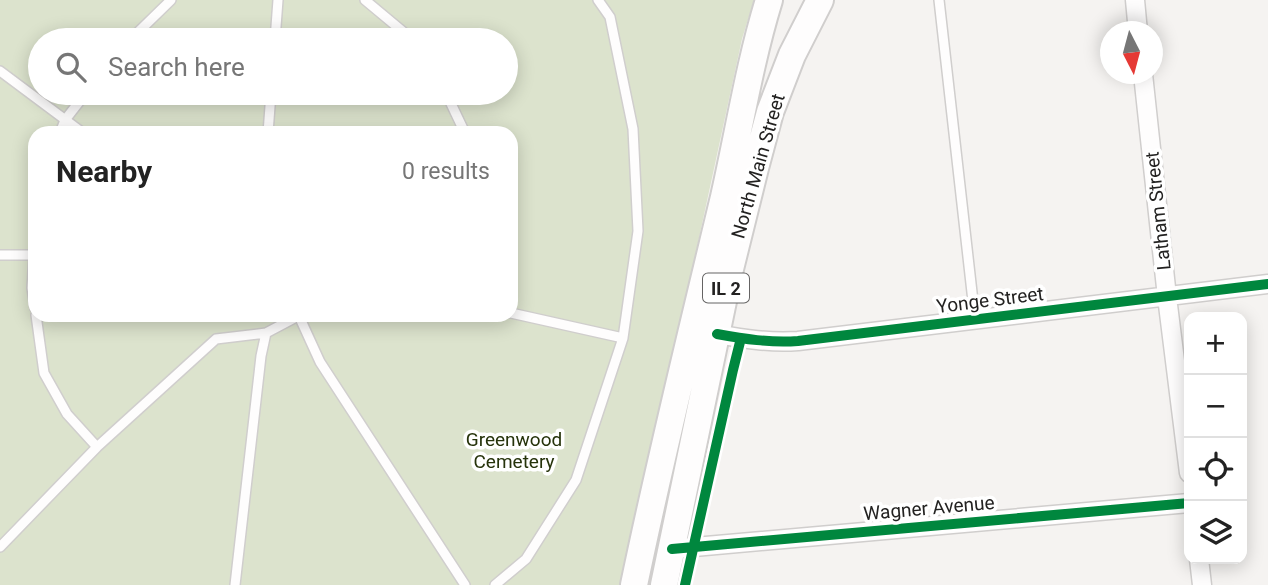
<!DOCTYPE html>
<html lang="en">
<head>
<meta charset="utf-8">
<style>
  :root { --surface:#fff; --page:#f2f2f2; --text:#222; --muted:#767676; --line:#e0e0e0 }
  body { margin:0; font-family:Roboto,sans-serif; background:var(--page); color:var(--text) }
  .controls { position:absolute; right:21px; bottom:21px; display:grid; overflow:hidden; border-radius:14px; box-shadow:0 4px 18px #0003 }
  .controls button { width:63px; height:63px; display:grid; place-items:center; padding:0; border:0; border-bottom:2px solid var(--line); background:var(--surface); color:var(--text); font:35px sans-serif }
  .compass { position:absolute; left:1100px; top:21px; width:63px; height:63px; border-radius:50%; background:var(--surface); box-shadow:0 4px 18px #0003; rotate:174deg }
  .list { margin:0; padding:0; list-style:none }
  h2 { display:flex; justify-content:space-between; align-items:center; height:91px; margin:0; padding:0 28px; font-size:30px }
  h2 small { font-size:23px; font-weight:400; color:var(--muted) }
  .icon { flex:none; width:38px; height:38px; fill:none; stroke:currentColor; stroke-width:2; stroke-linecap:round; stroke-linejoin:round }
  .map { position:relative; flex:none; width:1268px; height:585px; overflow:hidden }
  .search { position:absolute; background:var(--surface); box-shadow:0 4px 18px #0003; left:28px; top:28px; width:490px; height:77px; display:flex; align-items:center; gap:18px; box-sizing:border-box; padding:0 24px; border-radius:38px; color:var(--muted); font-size:26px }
  .panel { position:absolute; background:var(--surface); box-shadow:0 4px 18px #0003; left:28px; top:126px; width:490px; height:196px; border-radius:21px }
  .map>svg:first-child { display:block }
  .green { fill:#dce3cd; fill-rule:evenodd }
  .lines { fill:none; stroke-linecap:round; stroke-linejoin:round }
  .lane-casing { stroke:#d0cecd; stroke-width:12 }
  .street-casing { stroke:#d0cecd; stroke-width:21 }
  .primary-casing { stroke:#d0cecd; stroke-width:30 }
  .lane { stroke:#fefdfd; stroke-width:9 }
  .street { stroke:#fefdfd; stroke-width:18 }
  .primary { stroke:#fefdfd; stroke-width:26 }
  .cycleway-casing { stroke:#fff; stroke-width:15 }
  .cycleway { stroke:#00873e; stroke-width:10 }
  .labels { text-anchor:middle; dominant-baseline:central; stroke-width:7; stroke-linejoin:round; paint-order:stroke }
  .shield { fill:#fff; stroke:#656464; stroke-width:2 }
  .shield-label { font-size:18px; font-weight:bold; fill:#232221 }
  .street-label { font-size:19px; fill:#232221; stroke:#fff }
  .park-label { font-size:19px; fill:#26330b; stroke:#fff }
</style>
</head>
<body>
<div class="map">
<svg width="1268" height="585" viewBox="0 0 1268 585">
  <rect width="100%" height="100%" fill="#f5f3f1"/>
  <path class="green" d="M0,0H754L742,39L624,585H0ZM40,40H506V93H40ZM35,133H511V315H35Z"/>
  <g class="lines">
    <g class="lane-casing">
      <path id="lane" d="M365,0L413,40
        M939,0L975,319
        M130,40L171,0
        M275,40L278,0
        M0,71L83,133
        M446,93L465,133
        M60,133L65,120L86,93
        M268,133L271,93
        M35,237L32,288L35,308
        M0,255H34
        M511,313L623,338
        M36,315L44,373L67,414L97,447
        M299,316L320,362L465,585
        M0,547L97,447L216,339L266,333L300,315
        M235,585L261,356L266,333
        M495,585L526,559L576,480L623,338L638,231L633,129L610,17L598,0"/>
    </g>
    <g class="street-casing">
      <path id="street" d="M1135,0L1138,32
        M1143,74L1167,297L1189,473
        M717,334C744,339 770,343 798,341L1268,284
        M672,549L1189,503
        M1199,559L1202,585"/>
    </g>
    <g class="primary-casing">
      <path id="primary" d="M634,585C661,455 693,326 724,197C739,131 749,65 769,0
        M664,585L728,277L755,168L770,112L792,55L820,0"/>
    </g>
    <use href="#lane" class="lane"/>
    <use href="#street" class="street"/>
    <use href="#primary" class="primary"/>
    <g class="cycleway-casing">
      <path id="cycleway" d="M717,334C744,339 770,343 798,341L1268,284
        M672,549L1189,503
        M685,585L733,370L741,338"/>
    </g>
    <use href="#cycleway" class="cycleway"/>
  </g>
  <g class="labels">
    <rect class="shield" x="703" y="273.5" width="46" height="29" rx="5"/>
    <g class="shield-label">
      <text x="726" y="288">IL 2</text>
    </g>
    <g class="street-label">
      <text transform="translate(758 166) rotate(-74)">North Main Street</text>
      <text transform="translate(1158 211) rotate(-96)">Latham Street</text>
      <text transform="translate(990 300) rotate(-7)">Yonge Street</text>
      <text transform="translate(929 508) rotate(-5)">Wagner Avenue</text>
    </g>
    <g class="park-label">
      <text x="514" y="439">Greenwood<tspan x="514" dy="22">Cemetery</tspan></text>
    </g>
  </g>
</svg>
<div class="controls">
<button>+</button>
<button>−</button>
<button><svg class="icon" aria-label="locate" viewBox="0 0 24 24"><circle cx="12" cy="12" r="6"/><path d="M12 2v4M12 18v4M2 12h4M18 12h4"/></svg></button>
<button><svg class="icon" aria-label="layers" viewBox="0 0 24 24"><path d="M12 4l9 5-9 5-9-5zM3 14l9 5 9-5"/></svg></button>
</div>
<svg class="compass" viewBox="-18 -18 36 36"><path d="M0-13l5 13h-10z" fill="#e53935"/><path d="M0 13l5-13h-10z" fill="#767676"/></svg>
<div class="search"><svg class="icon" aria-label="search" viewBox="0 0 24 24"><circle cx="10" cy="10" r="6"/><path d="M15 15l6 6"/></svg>Search here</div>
<section class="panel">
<h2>Nearby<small>0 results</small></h2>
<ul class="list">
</ul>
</section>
</div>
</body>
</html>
